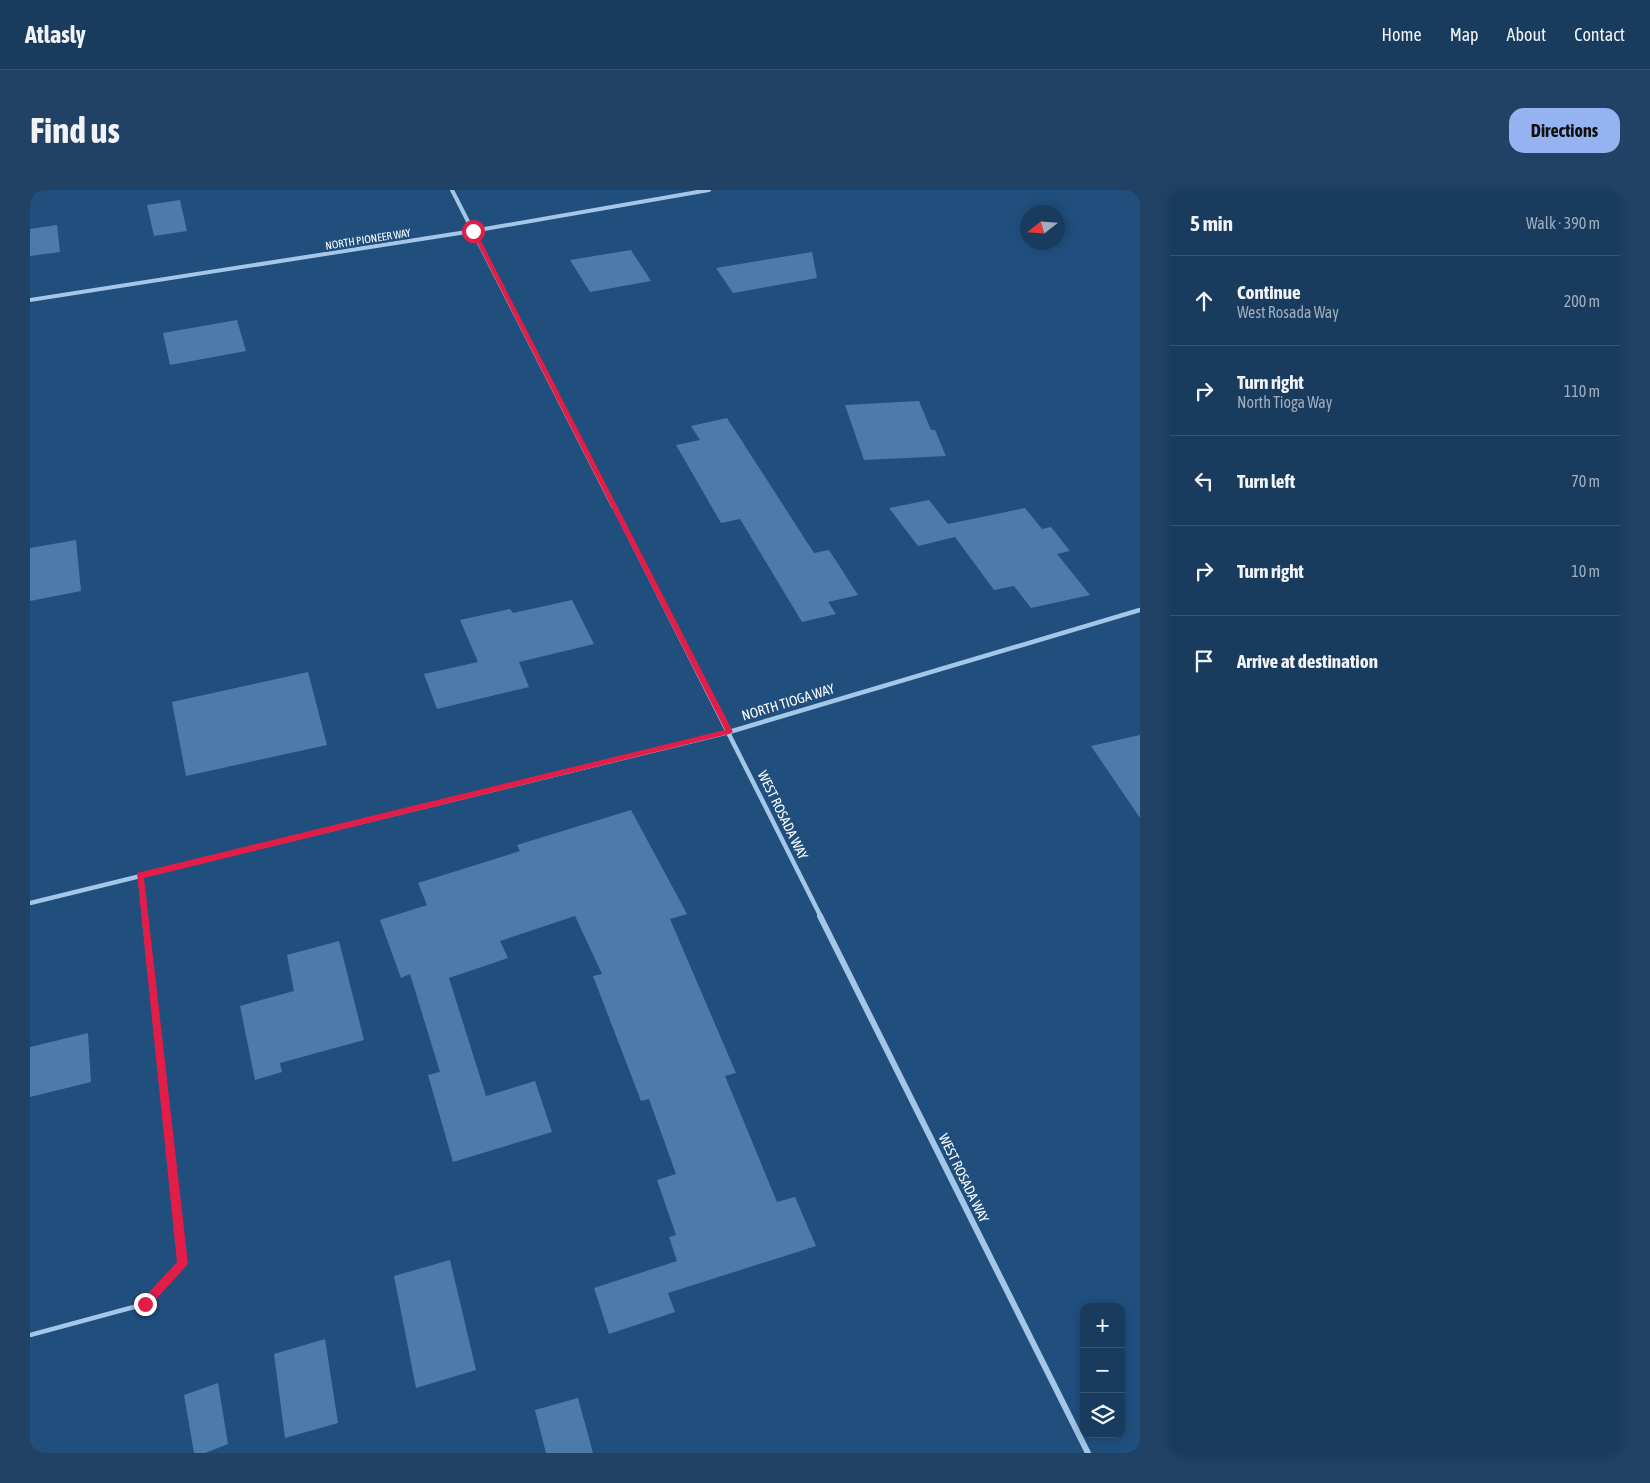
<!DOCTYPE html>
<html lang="en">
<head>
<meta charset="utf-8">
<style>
  :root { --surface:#183b5e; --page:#214264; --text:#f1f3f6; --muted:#9fadbc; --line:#365573; --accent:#95b2f1 }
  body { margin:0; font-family:"Asap Condensed",sans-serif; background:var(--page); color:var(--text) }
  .controls { position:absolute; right:15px; bottom:15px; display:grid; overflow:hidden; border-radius:10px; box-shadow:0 2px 12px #0003 }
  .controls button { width:45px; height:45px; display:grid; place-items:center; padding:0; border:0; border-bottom:1px solid var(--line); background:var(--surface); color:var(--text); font:25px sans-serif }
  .compass { position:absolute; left:990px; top:15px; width:45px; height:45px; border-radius:50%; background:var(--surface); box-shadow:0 2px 12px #0003; rotate:253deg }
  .stop { position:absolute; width:15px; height:15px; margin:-11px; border:4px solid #e11d48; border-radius:50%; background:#fff }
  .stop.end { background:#e11d48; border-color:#fff; box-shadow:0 1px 5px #0008 }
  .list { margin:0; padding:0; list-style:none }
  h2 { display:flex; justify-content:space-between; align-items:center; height:65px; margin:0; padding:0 20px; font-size:21px }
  h2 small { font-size:16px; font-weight:400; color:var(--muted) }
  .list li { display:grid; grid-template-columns:32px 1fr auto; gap:15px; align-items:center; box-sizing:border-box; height:90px; padding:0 20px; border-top:1px solid var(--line) }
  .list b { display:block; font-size:19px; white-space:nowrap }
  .list p { margin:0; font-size:16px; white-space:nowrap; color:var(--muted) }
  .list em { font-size:16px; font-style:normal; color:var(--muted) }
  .icon { flex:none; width:28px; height:28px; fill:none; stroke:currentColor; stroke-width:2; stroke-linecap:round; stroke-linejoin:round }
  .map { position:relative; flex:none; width:1110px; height:1263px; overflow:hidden; border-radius:15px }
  header { display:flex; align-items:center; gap:30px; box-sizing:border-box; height:70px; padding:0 25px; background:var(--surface); border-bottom:1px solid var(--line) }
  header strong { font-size:24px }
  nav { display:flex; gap:28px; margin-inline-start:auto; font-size:18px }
  .intro { display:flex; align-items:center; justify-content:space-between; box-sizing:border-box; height:120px; padding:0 30px }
  h1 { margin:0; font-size:35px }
  .button { padding:12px 22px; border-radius:15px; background:var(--accent); color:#111; font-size:18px; font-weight:700 }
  main { display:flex; gap:30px; padding:0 30px }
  aside { flex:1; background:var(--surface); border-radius:15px; box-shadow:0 2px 12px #0003 }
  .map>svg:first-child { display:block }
  .building { fill:#4d7ba9 }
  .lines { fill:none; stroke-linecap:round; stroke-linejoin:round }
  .service-far1 { stroke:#a4c6e7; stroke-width:4 }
  .service { stroke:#a4c6e7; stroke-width:4.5 }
  .minor-far2 { stroke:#a4c6e7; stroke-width:4 }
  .minor-far1 { stroke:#a4c6e7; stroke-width:4.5 }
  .minor { stroke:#a4c6e7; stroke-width:6 }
  .route { fill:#e11d48 }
  .labels { text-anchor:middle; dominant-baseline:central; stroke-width:4.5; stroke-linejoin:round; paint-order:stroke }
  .far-street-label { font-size:11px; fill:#fff; stroke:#204f7e }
  .street-label { font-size:14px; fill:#fff; stroke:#204f7e }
</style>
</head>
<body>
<header>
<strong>Atlasly</strong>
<nav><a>Home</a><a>Map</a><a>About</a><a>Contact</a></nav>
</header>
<div class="intro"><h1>Find us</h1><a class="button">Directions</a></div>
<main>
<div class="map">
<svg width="1110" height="1263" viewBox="0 0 1110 1263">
  <rect width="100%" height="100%" fill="#204f7e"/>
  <path class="building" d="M150,10L157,41L124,46L117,15Z
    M27,35L30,62L0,66V39Z
    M601,60L621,91L560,102L540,70Z
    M782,62L787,88L703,103L686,78Z
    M207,130L216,161L140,175L133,143Z
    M889,211L901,240H905L916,266L834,270L815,215Z
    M697,228L784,363L799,360L828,405L798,412L806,424L772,432L710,329L691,333L646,255L670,250L661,236Z
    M899,310L918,334L995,318L1012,339L1021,337L1040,361L1027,364L1060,405L1001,418L984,396L964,400L925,347L888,356L859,318Z
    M46,350L51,401L0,411V358Z
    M542,410L564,454L489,472L499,497L407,519L394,484L448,472L430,430L480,419L483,423Z
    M278,482L297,555L156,586L142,512Z
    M1110,545V628L1061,556Z
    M601,620L657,724L640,729L706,883L695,886L747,1012L765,1007L786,1056L638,1103L645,1122L579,1144L564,1098L647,1071L639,1047L646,1045L627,990L646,984L619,909L611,911L563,786L572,784L545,726L470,751L478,768L419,788L456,906L505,891L522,942L423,972L398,885L410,882L380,784L371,788L350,730L397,715L388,693L490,661L487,655Z
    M309,751L334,850L250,873L252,882L225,890L210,816L264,801L257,765Z
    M58,843L61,892L0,907V857Z
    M420,1070L446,1180L386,1198L364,1086Z
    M295,1149L308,1233L255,1248L244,1164Z
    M188,1193L198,1254L175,1263H164L154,1205Z
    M548,1208L563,1263H516L505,1220Z"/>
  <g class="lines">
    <path class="service-far1" d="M110,686L114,727"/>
    <path class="service" d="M0,1145L115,1114L152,1073L114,726"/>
    <path class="minor-far2" d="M422,0L583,316
      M0,110L443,41L679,0"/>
    <path class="minor-far1" d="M583,314L791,727
      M0,713L699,542L1110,420"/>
    <path class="minor" d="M790,726L1058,1263"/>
  </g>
  <path class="route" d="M443,40L446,41L703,542L699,544L114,688L158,1074L119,1117L115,1119L112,1117L110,1114L112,1110L147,1072L107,683L695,540L441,41Z"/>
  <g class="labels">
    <g class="far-street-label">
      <text transform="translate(338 49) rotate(-9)">NORTH PIONEER WAY</text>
    </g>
    <g class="street-label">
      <text transform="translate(758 512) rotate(-17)">NORTH TIOGA WAY</text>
      <text transform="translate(753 625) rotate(64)">WEST ROSADA WAY</text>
      <text transform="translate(934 988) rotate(64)">WEST ROSADA WAY</text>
    </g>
  </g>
</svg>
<div class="controls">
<button>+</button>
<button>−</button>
<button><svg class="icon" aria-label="layers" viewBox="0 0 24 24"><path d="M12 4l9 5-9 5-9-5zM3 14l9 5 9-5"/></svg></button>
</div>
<svg class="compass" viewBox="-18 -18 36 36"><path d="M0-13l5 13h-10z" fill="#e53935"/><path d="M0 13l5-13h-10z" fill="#9fadbc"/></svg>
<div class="stop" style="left:443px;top:41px"></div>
<div class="stop end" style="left:115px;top:1114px"></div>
</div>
<aside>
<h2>5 min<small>Walk · 390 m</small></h2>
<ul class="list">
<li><svg class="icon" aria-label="ahead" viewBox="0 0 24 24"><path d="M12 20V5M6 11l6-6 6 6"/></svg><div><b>Continue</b><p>West Rosada Way</p></div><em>200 m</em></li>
<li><svg class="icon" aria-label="right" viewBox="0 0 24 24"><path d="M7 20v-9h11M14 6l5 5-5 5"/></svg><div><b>Turn right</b><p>North Tioga Way</p></div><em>110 m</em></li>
<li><svg class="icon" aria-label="left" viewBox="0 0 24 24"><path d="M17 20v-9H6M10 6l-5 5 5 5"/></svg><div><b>Turn left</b></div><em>70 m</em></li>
<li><svg class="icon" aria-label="right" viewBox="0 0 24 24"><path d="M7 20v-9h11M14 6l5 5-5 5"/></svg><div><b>Turn right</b></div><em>10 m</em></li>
<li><svg class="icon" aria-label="arrive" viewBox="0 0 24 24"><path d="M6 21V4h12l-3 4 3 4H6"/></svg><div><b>Arrive at destination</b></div></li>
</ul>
</aside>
</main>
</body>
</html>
